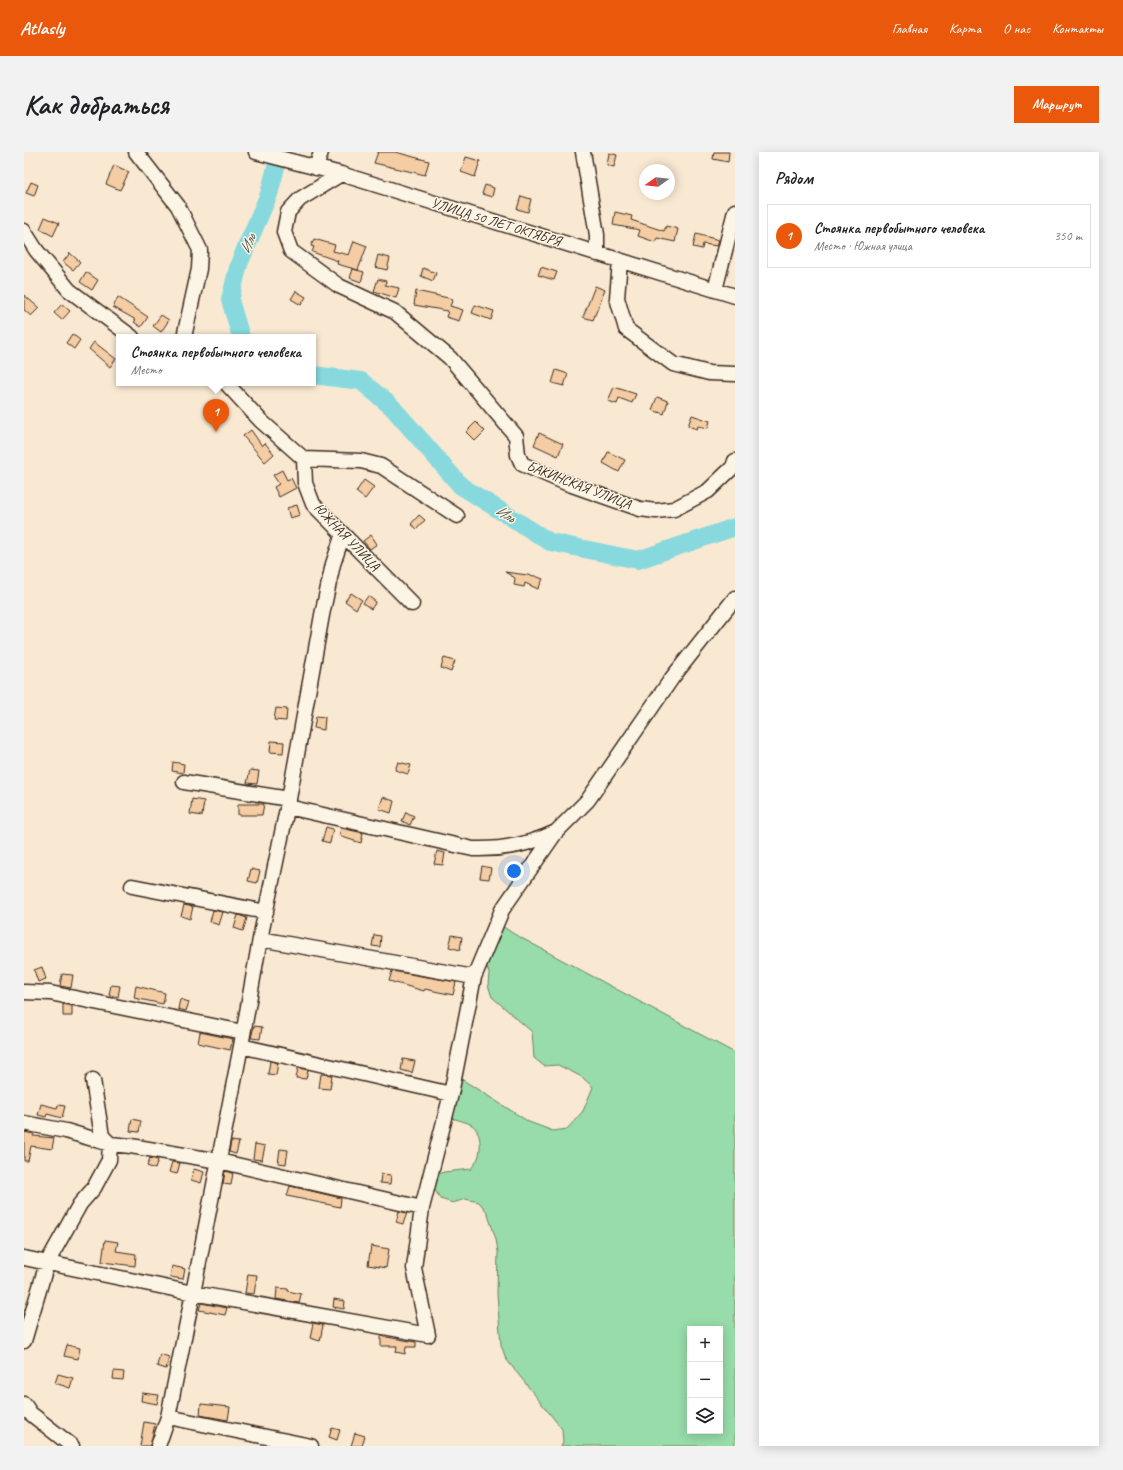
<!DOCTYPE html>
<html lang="ru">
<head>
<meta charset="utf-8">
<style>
  :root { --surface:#fff; --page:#f2f2f2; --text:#202124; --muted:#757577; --line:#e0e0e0; --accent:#ea580c }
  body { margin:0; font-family:Caveat,sans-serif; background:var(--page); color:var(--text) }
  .controls { position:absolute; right:12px; bottom:12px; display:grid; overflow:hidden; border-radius:0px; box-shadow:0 2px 10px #0003 }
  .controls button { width:36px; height:36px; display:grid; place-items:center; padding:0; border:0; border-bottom:1px solid var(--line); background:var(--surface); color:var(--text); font:20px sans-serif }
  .compass { position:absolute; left:615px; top:12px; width:36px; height:36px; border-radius:50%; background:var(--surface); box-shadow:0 2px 10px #0003; rotate:255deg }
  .you { position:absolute; left:490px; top:719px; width:14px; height:14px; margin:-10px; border:3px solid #fff; border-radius:50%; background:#1a73e8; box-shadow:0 0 0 6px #1a73e833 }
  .badge { display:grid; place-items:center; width:26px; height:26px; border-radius:50%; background:var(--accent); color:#fff; font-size:13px; font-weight:700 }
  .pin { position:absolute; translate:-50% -33px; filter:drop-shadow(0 1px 2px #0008) }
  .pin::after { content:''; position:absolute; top:21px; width:14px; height:12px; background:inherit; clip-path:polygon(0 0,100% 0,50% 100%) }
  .popup { position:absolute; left:92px; top:182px; width:200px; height:52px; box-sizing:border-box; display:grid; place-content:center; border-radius:0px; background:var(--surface); filter:drop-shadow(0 1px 3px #0005); font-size:13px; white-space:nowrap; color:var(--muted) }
  .popup b { font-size:15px; color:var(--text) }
  .popup::after { content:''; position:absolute; left:50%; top:100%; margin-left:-8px; border:8px solid transparent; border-top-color:var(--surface) }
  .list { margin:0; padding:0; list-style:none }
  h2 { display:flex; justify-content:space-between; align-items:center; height:52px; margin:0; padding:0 16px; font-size:17px }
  h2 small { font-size:13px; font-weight:400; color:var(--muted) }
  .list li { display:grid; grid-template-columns:26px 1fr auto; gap:12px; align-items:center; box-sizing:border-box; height:64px; margin:0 8px 8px; padding:0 8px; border:1px solid var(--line); border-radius:0px }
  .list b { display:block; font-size:15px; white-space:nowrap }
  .list p { margin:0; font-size:13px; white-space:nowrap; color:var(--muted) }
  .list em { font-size:13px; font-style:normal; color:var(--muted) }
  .icon { flex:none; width:22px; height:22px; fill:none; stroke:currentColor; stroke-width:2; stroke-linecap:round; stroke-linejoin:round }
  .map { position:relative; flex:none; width:711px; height:1294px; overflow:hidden; border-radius:0px }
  header { display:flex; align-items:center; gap:24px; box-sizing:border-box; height:56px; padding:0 20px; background:var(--accent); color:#fff }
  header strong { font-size:19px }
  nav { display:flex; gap:22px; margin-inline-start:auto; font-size:14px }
  .intro { display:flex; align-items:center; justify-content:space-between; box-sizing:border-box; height:96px; padding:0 24px }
  h1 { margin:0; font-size:28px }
  .button { padding:10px 18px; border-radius:0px; background:var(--accent); color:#fff; font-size:14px; font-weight:700 }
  main { display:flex; gap:24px; padding:0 24px }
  aside { flex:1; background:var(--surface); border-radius:0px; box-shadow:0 2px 10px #0003 }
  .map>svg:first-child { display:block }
  .green { fill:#97dca9; stroke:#698364; fill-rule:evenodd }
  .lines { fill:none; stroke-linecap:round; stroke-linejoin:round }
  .river { stroke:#87d9de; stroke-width:18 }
  .building { fill:#f5cda4; stroke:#3b2a1e }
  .minor-casing { stroke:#3b2a1e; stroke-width:17 }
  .minor { stroke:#fcf5e5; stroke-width:14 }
  .labels { text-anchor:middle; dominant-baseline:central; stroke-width:3; stroke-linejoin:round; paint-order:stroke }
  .street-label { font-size:14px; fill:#3b2a1e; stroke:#fcf5e5 }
  .water-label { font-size:15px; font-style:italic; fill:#4e564e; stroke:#fcf5e5 }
</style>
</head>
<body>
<header>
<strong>Atlasly</strong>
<nav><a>Главная</a><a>Карта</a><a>О нас</a><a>Контакты</a></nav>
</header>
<div class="intro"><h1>Как добраться</h1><a class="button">Маршрут</a></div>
<main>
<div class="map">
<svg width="711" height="1294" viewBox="0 0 711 1294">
  <rect width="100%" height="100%" fill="#fae9d2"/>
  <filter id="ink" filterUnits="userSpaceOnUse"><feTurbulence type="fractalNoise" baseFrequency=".025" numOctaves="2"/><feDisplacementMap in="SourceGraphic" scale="8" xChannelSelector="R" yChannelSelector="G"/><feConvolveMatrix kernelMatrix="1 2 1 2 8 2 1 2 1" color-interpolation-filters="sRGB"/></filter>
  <g filter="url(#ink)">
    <path class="green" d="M478,774L490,782L711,901V1294H537L539,1290L538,1277L482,1207L477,1193L473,1142L474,1100L472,1087L463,1060L455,1050L441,1047L429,1051L416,1047L410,1036L408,1024L420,1020L447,1017C449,1013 453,1010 454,1006C458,996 457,977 446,972C440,969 429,967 422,964L431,923L505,970L529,979L543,977L559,959L569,935L558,925L534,913L520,914L510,906L508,880L468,845L464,833L465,821L461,809ZM666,1177H696V1279H666Z"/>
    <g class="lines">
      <path class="river" d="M217,185L206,148L215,112L245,42L256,0
        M289,223L337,229L368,255L437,334L526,390L614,408L711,375"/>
    </g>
    <path class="building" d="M354,0H371L405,9L401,23L350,11Z
      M690,0H705L704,10L689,7Z
      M585,1L593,3L590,15L583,13Z
      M442,5L456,9L451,25L437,20Z
      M90,13L105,20L96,38L82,32Z
      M7,30L14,33L10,44L2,41Z
      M461,33L470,36L468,45L458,42Z
      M497,44L507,47L504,60L493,57Z
      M591,60L608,64L607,68L640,79L642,74L654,77L651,90L633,86L631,90L614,84L616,78L589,73Z
      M21,65L35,71L29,84L16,77Z
      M672,82L695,88L693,94L679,92L678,97L669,95Z
      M290,87L311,93L309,99L325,103L330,89L343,94L334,118L313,112L314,109L288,100L290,95L287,94Z
      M46,101L56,110L49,118L39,110Z
      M354,103L366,106L363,118L351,115Z
      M517,115L533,120L530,128L514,123Z
      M399,116L412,121L409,129L397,124Z
      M329,117L340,120L337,130L326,126Z
      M62,120L74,128L68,138L56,130Z
      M354,127L362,129L361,133L375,136L372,146L350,139Z
      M571,134L581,138L569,168L559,165Z
      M272,139L282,145L277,153L267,147Z
      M392,139L429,147L426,154L439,158L435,169L422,165L424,159L390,153Z
      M0,143L15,156L7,164L0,158Z
      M94,145L124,165L117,175L110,170L112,168L89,155Z
      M38,152L46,159L38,168L30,161Z
      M451,153L470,159L467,168L448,161Z
      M137,163L145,168L137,180L129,174Z
      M48,182L56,188L50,197L42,191Z
      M70,190L92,207L86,215L65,197Z
      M532,218L544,222L540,234L528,231Z
      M590,235L612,242L608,251L595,246L593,252L584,249Z
      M633,245L644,249L640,262L628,258Z
      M668,263L686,269L684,276L674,274L673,277L664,274Z
      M452,270L461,279L451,289L442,280Z
      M227,278L238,294L241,291L250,302L241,310L219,284Z
      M515,281L539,292L534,304L510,293Z
      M584,300L601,308L595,320L579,311Z
      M258,318L263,328L267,326L272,336L255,345L250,335L255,332L249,323Z
      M340,328L350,335L341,347L332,340Z
      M273,353L276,363L266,366L263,356Z
      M395,363L401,368L393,377L387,372Z
      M347,383L353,392L346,397L339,389Z
      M481,420L511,424L519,427L514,437L501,431L500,435L490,433L491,426Z
      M327,441L338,448L332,457L321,449Z
      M344,444L352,450L347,457L339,451Z
      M420,506L431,509L427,520L417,516Z
      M252,556L263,557L262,569L250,568Z
      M292,564L301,565L300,578L290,576Z
      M247,589L260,590L259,601L246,600Z
      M149,610L160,612L159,621L148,619Z
      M374,610L387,613L384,622L371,618Z
      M226,618L235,619L233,632L223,631Z
      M359,645L370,649L367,661L355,657Z
      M168,647L180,649L178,664L166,662Z
      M214,652H240L238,663H214Z
      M382,660L390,664L386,673L378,669Z
      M302,675L309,677L306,691L298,689Z
      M317,676L339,681L337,691L315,684Z
      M413,699L421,701L419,713L410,712Z
      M458,714L467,716L465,727L456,726Z
      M227,717L236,719L233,731L224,729Z
      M160,753L169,755L166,767L157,764Z
      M189,758L199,760L195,773L186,770Z
      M214,763L223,766L219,779L210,776Z
      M350,783L357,784L356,795L348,794Z
      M428,783L438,785L436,798L425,795Z
      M18,815L22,827L14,830L10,818Z
      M368,819L432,830L429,843L401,837L400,839L365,829Z
      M38,822L49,823L47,836L36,834Z
      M87,833L96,834L94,845L85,843Z
      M112,834L141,841L139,852L110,846Z
      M156,847L165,850L162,859L154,857Z
      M39,852L48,854V864H39Z
      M230,874L238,875L236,887L227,886Z
      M176,880L209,887L206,898L174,891Z
      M379,907L391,909L388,921L377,918Z
      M246,909L254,911L252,923L244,922Z
      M274,916L284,918L282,927L272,926Z
      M297,922L308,923L306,937L295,936Z
      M17,952L33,956L34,953L41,954L38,966L23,962L22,965L14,963Z
      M108,967L117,969L115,980L106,979Z
      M0,980L10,982L9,984L30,986L28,997L7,994L4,1009H0Z
      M207,989L215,990L212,1002L205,1000Z
      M231,992L241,994L238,1008L229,1007Z
      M256,997L264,998L262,1012L254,1011Z
      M126,1006L134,1008L131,1017L123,1014Z
      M148,1010L156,1011L153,1022L145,1020Z
      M170,1017L180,1020L177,1031L167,1028Z
      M201,1019L209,1021L207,1033L199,1032Z
      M357,1022L367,1023L366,1032L356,1031Z
      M266,1034L317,1046L316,1055L263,1044Z
      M375,1059L383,1061L379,1072L372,1070Z
      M81,1088L94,1090L92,1099L112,1102L111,1114L78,1110Z
      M347,1094L365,1097L362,1116L344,1113Z
      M148,1114L161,1117L159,1127L146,1125Z
      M224,1122L233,1123L230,1142L221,1141Z
      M253,1136L264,1137V1139L277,1142L275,1151L252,1147Z
      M310,1147L321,1149L320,1157L309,1155Z
      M177,1151L203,1156L201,1163L175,1158Z
      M289,1171L299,1173L296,1189L286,1186Z
      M357,1184L392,1190V1195H382L381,1202L372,1200L373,1194H357Z
      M43,1193L56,1196L54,1207L40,1204Z
      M136,1202L145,1205L142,1217L133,1214Z
      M90,1219L100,1220L99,1228L89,1227Z
      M34,1222L49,1226L46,1236L31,1231Z
      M118,1241L135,1243L133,1252L117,1249Z
      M177,1252L206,1255L204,1268L176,1263Z
      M120,1270L131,1272L126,1294H116Z
      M308,1276L316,1278L313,1288L305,1285Z
      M331,1281L341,1284L338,1294H327Z"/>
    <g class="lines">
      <g class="minor-casing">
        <path id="minor" d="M112,0L154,54L176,98L175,117L160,185
          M232,0L317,22L711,144
          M559,0L573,83V102
          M292,16L297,0
          M317,22L276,47L264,60L260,80L267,99L315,134L371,160L426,206L492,284L494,303L498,312L542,331L616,357L632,359L650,357L684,339L709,315L711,309
          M0,79L12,98L45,138L108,185
          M596,109L593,146L602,177L649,212L685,221L711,222
          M691,138L711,59
          M202,231L237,269L280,307L337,309L357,314L433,364
          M280,307L281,331L289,352L388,452
          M160,630L265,647
          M264,655L449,697C478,698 505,693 532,680
          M108,734L242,760
          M236,787L450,825
          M0,840L26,841L219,880
          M217,894L427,942
          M0,971L42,979L86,992L107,994L195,1009L398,1056
          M0,1106L169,1141L404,1183L390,1116L398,1056L427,942L450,825L478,758L532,680L564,648L648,526L711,446
          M0,1189L23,1111L56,1052L70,1036L85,1008L86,992L78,984L69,928
          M0,1252L6,1261L48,1294
          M144,1265L287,1294
          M134,1294L144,1265L169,1141L217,894L236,787L265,647L298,463L309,412L319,382"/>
      </g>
      <use href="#minor" class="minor"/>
    </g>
  </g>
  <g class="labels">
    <g class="street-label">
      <text transform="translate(472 70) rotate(17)">УЛИЦА 50 ЛЕТ ОКТЯБРЯ</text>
      <text transform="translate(555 333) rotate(21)">БАКИНСКАЯ УЛИЦА</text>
      <text transform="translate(323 385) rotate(46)">ЮЖНАЯ УЛИЦА</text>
    </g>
    <g class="water-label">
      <text transform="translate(224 92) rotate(-67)">Иль</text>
      <text transform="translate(481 362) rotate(32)">Иль</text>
    </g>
  </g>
</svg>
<div class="controls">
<button>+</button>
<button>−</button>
<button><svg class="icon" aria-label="layers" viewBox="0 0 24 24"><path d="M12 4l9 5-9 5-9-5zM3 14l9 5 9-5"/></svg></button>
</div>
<svg class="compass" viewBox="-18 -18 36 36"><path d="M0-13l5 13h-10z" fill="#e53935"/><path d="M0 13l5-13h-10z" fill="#757577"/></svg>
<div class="you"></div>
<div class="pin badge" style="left:192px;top:280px">1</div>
<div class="popup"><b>Стоянка первобытного человека</b>Место</div>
</div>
<aside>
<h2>Рядом<small></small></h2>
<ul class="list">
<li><span class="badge">1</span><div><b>Стоянка первобытного человека</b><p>Место · Южная улица</p></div><em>350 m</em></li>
</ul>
</aside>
</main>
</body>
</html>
